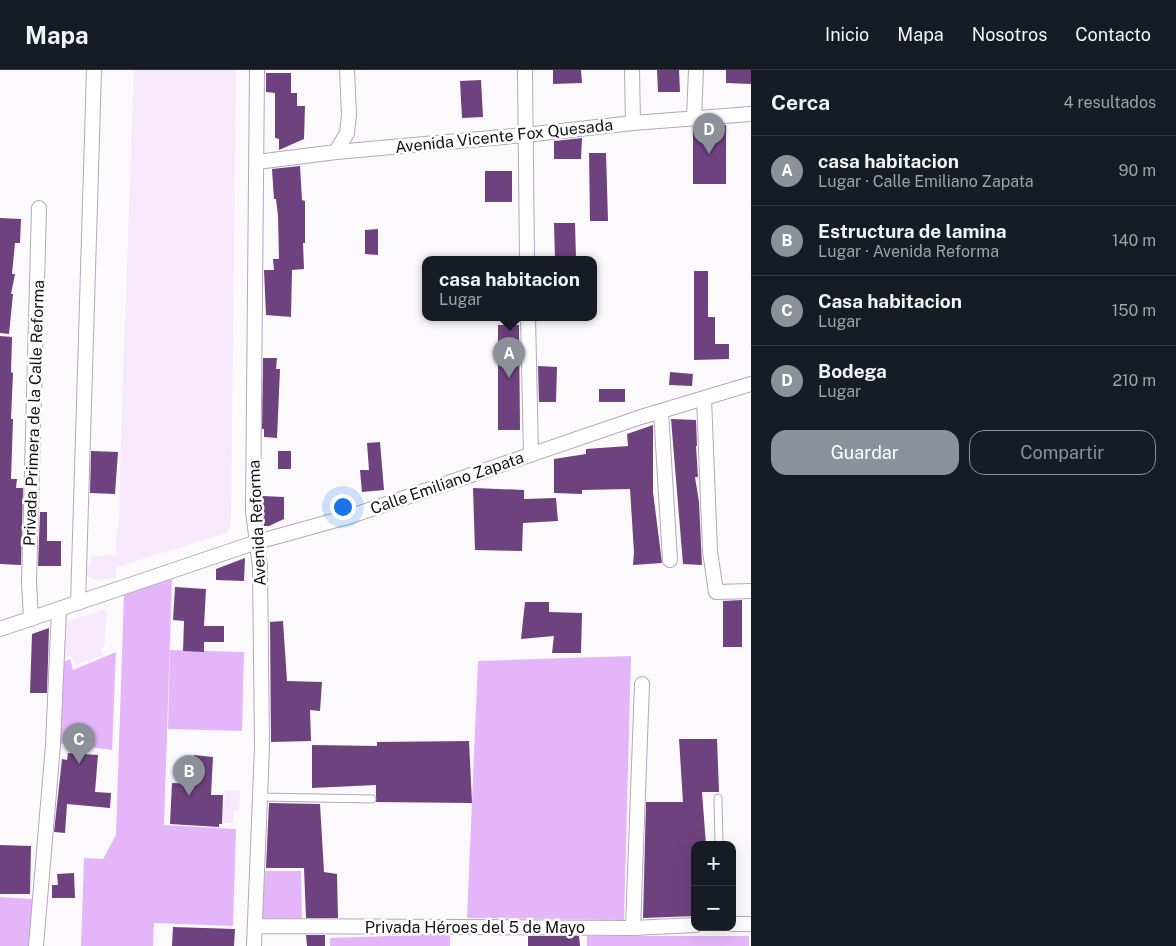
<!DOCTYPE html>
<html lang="es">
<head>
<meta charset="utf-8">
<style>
  :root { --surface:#171b24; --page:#242831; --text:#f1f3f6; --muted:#9ea1a6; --line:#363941; --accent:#8c9099 }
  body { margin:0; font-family:"Public Sans",sans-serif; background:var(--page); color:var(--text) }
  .controls { position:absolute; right:15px; bottom:15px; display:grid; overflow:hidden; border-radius:10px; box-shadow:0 5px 20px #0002 }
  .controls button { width:45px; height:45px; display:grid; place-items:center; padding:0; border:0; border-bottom:1px solid var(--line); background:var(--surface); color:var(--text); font:25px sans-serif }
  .you { position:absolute; left:342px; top:436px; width:18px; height:18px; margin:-12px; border:4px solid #fff; border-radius:50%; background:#1a73e8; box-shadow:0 0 0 8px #1a73e833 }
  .badge { display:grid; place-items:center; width:32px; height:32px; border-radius:50%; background:var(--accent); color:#fff; font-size:16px; font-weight:700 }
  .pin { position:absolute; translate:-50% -41px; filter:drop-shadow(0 1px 2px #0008) }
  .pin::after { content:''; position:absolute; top:26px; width:18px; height:15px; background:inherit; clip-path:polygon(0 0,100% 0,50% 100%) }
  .popup { position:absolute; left:422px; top:186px; width:175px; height:65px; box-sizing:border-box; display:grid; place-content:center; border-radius:10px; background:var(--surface); filter:drop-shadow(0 1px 4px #0005); font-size:16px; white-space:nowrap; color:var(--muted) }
  .popup b { font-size:19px; color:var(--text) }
  .popup::after { content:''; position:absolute; left:50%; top:100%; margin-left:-10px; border:10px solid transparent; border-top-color:var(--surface) }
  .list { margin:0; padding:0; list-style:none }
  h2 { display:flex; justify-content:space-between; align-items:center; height:65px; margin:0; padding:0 20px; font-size:21px }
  h2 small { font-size:16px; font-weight:400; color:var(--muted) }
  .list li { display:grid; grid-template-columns:32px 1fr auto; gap:15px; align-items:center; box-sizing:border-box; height:70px; padding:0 20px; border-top:1px solid var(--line) }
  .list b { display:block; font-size:19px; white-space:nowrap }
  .list p { margin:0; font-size:16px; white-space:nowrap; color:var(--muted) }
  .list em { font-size:16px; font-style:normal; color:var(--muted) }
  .actions { display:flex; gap:10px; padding:15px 20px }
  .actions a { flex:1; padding:11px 0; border:1px solid var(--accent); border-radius:15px; text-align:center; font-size:18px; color:var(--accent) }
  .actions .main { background:var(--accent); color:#fff }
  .map { position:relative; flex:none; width:751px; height:876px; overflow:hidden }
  header { display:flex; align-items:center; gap:30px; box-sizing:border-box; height:70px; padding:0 25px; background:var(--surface); border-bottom:1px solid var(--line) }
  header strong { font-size:24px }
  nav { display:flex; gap:28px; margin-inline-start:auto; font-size:18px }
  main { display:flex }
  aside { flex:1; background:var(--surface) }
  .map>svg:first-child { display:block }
  .built { fill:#f7e8fd }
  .green { fill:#e5b5f9 }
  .building { fill:#6e417f }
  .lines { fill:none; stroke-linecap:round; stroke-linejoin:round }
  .lane-casing { stroke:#b4a7ba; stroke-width:9 }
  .street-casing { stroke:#b4a7ba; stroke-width:16 }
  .lane { stroke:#fff; stroke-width:7 }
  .street { stroke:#fff; stroke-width:14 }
  .labels { text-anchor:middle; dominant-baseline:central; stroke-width:5; stroke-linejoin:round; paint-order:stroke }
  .street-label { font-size:16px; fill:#151117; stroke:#fff }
</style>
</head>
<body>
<header>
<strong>Mapa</strong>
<nav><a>Inicio</a><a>Mapa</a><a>Nosotros</a><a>Contacto</a></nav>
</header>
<main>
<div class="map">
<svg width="751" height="876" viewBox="0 0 751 876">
  <rect width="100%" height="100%" fill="#fcf9fd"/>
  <path class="built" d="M134,0H236L231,454L227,463L116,497V508L93,510V507H85V495H91V486L115,485L116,487V462L119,456L121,365Z
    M107,539L104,577L101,579L104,585L75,595L71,585L63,588L64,552Z
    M225,720L240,721L239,740H234L233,753H223Z"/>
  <path class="green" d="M172,509L164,755L236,759L233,856L154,853L153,876H81L84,788L103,789L116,765L124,524Z
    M170,580L244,582L242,661L168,659Z
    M116,582L112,680L58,673L63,592L70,589L73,600Z
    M631,586L624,850L467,848L478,591Z
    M265,801H301L302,852L262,851Z
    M0,827L33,829L30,876H0Z
    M450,864V876H330V868Z
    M587,866H749V876H587Z"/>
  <path class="building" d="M553,0H581L582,13L553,14Z
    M657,0H679L680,22H658Z
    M726,0H751V14L726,13Z
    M266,3H291V23H297V36H305L304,69L279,80V69L275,68V23L266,22Z
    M481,10L483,47L462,48L460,11Z
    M726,55V114H693V57Z
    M582,68L581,89H554V71Z
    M589,83H606L608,151H590Z
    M300,96L302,130L305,131V173H303L304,199L292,200L291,247L266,245L264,200H274L273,189H279L278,146L276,129H274L272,99Z
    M485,101H512V132H485Z
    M0,148L21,149L20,173H15L12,204H15L11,224H13L9,264L0,263Z
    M554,153H575L576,189H555Z
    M378,159V185L365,184V160Z
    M694,201H708V247H715V274H729V289L694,290Z
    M498,255H519L520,360H498Z
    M0,266L12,267L11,302L13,303L11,349H13L11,409H17L16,418H23L21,495L0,494Z
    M263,288H277L276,299H280L277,368L264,367V359H262Z
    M538,296L557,297L556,332H539Z
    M670,302L693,304L692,316L669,315Z
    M599,319H625V332H599Z
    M671,349L696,350L697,376H696L698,407H695L699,432L702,495L683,494Z
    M653,355V422L662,493L633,495L634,482L630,419L582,420V424L554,423V389L586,384V379L628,376L627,364Z
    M380,372L384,420L362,422L360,400H369L367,373Z
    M91,381L118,382L115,424L90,423Z
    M278,381H291V399H278Z
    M473,418L524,420V429L556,428L558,451L523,453L522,481L475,480Z
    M262,426L284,427V449L269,456H264Z
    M40,442H47V471H61V496H38Z
    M245,488L244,511L216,510V499Z
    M175,517L206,519L204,556H224V572H204V582L183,581L184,551L173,550Z
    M742,530V577H723V531Z
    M525,532H549V542L582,543L581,583H552L554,566L521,569Z
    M283,551L287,611L322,612L320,641L310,640L311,671L271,672L270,552Z
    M49,558L47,623H30L32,564Z
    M679,669H717L719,722H702L706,775H695V846L643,848L646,732H683Z
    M469,671L472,733L376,732V715L312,718V675L377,676V672Z
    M68,683L98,685L95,722L111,723L110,738L67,734L65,763L54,762L62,689L67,690Z
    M194,685L213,687L211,725H223L222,754H219V757L170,754L172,713L193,714Z
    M269,733L320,734L324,802L337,804L338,848H306L304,798H266Z
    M0,775L31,776L30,824H0Z
    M74,803L75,828H52V815H58L57,804Z
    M173,857L235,859L234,876H172Z
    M306,865H325V876H307Z
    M528,866H579L580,876H528Z"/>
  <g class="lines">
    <g class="lane-casing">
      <path id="lane" d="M261,727L372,729
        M718,728L719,775"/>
    </g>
    <g class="street-casing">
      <path id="street" d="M525,0L527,189
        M632,0L633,53
        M694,48L696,0
        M336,82L347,63L349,45L347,0
        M257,92L336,82L525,65L633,53L751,44
        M528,247L531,385
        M704,328L710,481L716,522L751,521
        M661,341L670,490
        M78,533L94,0
        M31,549L29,512L39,138
        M0,559L257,472L351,446L641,347L751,314
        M732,854H751
        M256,856L633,858L695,855
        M633,858L642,614
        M36,876L53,675L59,539
        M254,876L262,677L260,497L253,441L257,0"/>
    </g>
    <use href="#lane" class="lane"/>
    <use href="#street" class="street"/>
  </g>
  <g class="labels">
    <g class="street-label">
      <text transform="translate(504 66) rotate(-6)">Avenida Vicente Fox Quesada</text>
      <text transform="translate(34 343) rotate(-88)">Privada Primera de la Calle Reforma</text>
      <text transform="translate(447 413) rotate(-19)">Calle Emiliano Zapata</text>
      <text transform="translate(257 453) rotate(-93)">Avenida Reforma</text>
      <text x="475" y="857">Privada Héroes del 5 de Mayo</text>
    </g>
  </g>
</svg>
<div class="controls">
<button>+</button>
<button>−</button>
</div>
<div class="you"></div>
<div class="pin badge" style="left:509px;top:308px">A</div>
<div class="popup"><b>casa habitacion</b>Lugar</div>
<div class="pin badge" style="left:189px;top:726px">B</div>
<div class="pin badge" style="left:79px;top:694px">C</div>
<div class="pin badge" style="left:709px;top:84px">D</div>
</div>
<aside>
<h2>Cerca<small>4 resultados</small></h2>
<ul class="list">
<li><span class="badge">A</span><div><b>casa habitacion</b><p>Lugar · Calle Emiliano Zapata</p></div><em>90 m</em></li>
<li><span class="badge">B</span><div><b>Estructura de lamina</b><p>Lugar · Avenida Reforma</p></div><em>140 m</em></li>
<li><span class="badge">C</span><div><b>Casa habitacion</b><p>Lugar</p></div><em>150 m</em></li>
<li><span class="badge">D</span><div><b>Bodega</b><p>Lugar</p></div><em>210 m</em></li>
</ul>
<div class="actions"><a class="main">Guardar</a><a>Compartir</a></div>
</aside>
</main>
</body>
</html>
